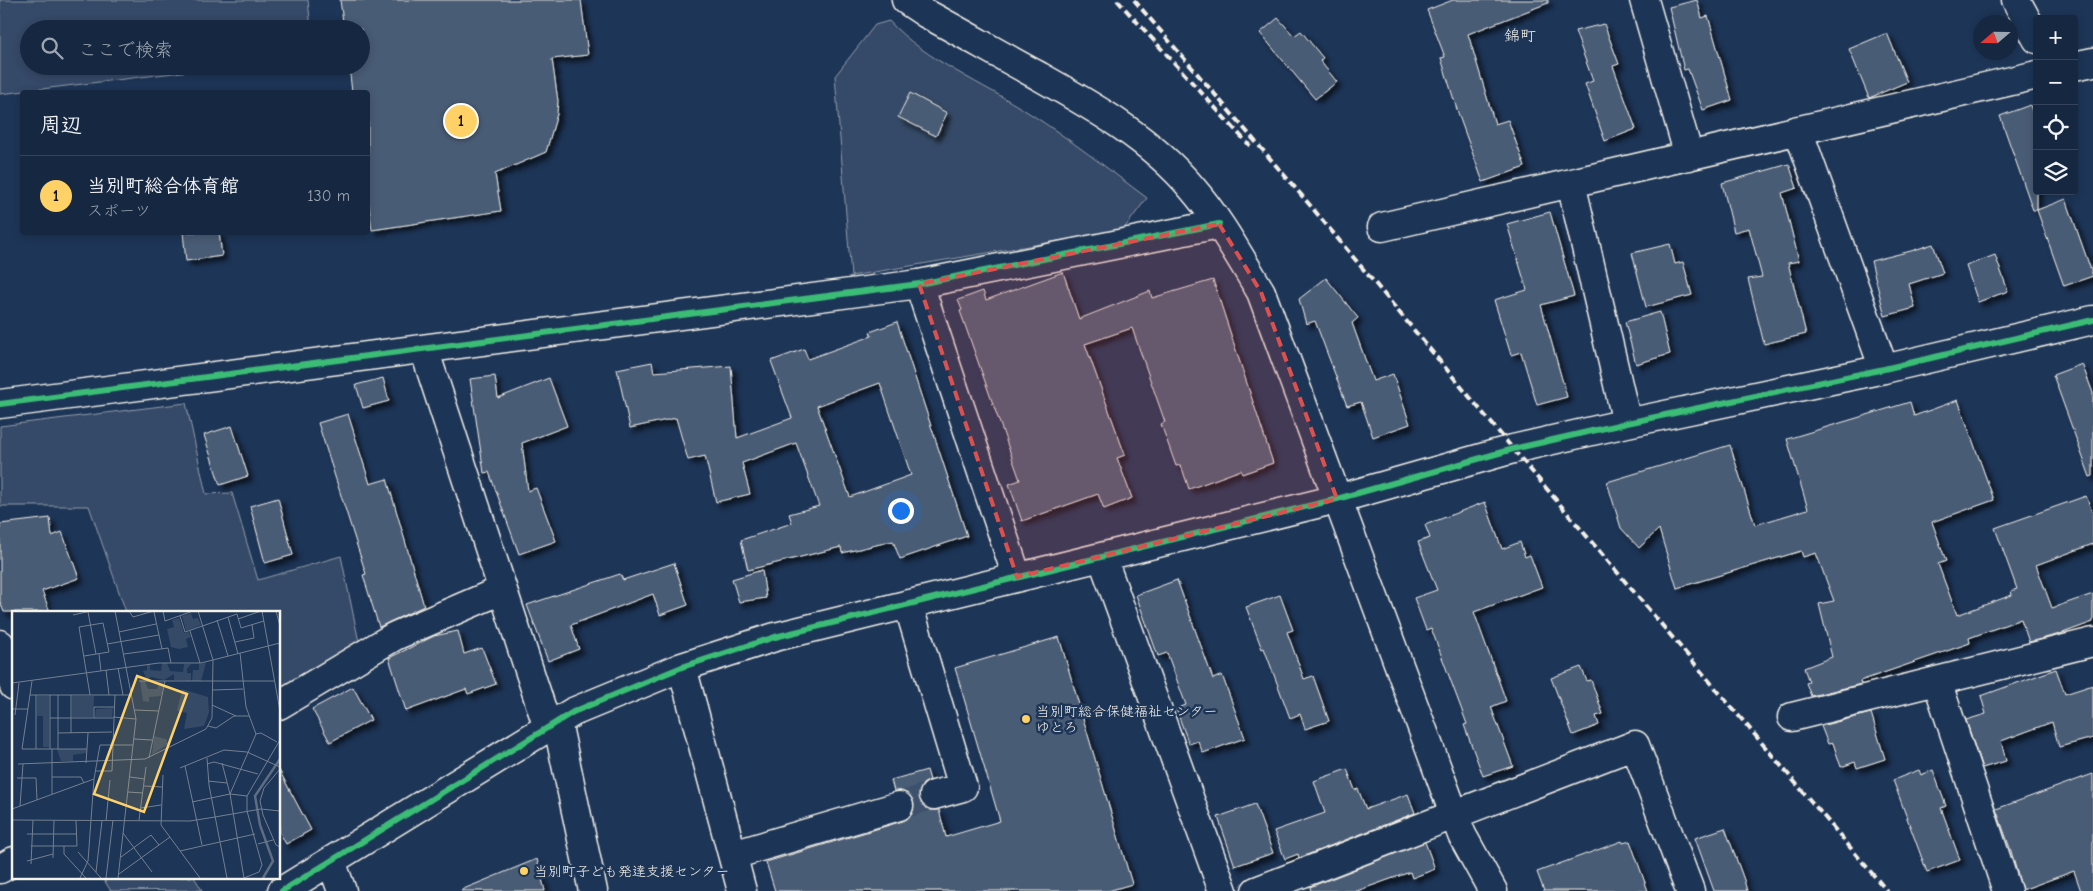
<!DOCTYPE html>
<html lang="ja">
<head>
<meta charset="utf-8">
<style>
  :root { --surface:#162841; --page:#1f3048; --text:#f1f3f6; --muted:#9ea6b1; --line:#35445a; --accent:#ffd166 }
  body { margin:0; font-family:"Comic Neue","Klee One",sans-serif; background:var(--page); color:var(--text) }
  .controls { position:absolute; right:15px; top:15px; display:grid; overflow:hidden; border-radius:5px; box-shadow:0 2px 8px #0003 }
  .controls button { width:45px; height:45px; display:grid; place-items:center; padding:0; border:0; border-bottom:1px solid var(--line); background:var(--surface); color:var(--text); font:25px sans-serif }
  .compass { position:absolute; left:1973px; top:15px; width:45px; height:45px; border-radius:50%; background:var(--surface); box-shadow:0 2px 8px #0003; rotate:250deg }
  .you { position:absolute; left:900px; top:510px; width:18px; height:18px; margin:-12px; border:4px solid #fff; border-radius:50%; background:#1a73e8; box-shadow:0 0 0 8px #1a73e833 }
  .badge { display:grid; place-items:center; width:32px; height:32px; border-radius:50%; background:var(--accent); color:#111; font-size:16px; font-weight:700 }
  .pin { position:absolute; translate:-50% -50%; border:2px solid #fff; box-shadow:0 1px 5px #0006 }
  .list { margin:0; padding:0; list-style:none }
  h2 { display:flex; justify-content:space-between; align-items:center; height:65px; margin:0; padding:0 20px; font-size:21px }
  h2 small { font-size:16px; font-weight:400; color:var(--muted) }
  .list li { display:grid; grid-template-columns:32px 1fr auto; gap:15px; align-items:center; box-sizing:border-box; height:80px; padding:0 20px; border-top:1px solid var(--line) }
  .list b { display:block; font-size:19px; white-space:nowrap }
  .list p { margin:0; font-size:16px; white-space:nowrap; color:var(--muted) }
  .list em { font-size:16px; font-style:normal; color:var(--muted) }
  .icon { flex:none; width:28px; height:28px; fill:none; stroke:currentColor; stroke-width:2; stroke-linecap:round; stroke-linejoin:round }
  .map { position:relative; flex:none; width:2093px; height:891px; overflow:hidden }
  .search { position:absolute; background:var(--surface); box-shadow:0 2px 8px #0003; left:20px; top:20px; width:350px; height:55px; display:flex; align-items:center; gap:12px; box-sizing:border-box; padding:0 18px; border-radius:28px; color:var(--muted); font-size:19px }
  .panel { position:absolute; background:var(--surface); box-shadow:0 2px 8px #0003; left:20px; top:90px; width:350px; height:145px; border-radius:5px }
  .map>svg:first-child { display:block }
  .green { fill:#354a67; stroke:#949ea8 }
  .building { fill:#485b74; stroke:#f4f1e8; fill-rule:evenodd; filter:url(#shadow) }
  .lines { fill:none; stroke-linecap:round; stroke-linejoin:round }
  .minor-tunnel { stroke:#3d516d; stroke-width:28; stroke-dasharray:28 14; stroke-linecap:butt }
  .minor-casing { stroke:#f4f1e8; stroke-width:31 }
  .minor { stroke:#1d3557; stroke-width:28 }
  .rail { stroke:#f4f1e8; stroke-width:4; stroke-dasharray:8 4; stroke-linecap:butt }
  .cycleway-casing { stroke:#1d3557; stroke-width:9 }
  .cycleway { stroke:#3abd76; stroke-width:6 }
  .marked { fill:#dc504e; fill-opacity:0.2; stroke:#dc504e; stroke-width:4; stroke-dasharray:10 6; stroke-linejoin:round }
  .poi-dot { fill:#ffd166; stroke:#1d3557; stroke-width:2 }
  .labels { text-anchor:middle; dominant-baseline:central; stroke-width:5; stroke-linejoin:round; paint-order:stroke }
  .poi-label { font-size:14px; fill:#f4f1e8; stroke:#1d3557; text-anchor:start }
  .quarter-label { font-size:16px; fill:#f4f1e8; stroke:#1d3557 }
  .inset-river { fill:none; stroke:#5e6d82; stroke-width:2.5 }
  .inset-road { fill:none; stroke:#738091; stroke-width:1 }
  .view { fill:#ffd166; fill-opacity:0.15; stroke:#ffd166; stroke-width:2.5 }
  .inset-edge { fill:none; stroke:#f4f1e8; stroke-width:2.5 }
</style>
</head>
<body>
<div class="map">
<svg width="2093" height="891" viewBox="0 0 2093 891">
  <defs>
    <filter id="shadow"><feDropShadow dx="4.5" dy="4.5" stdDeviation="2.5" flood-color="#0009"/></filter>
  </defs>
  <rect width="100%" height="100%" fill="#1d3557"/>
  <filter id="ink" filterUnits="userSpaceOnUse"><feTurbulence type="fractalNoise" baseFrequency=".02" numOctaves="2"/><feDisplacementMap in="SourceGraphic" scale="10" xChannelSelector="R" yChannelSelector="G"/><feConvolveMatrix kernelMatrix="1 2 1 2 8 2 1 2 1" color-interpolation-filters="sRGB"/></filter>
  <g filter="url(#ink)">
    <path class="green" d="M0,0H308L311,29H29V66H232L0,94Z
      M889,21C925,60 984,84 1029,113C1070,139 1108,169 1147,198L1123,230L851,276L835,76L875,25Z
      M186,403L206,494L232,493L258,580L341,556L360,647L279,694V612H126L89,506H0V426Z
      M102,877H194L202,890L111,891Z"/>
    <path class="building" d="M340,0H581L588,55L552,59L558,101L557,114L546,152L495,174L501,211L372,230L368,198V92H352L349,66H361V29H344Z
      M1453,0H1548V3L1468,34L1495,124L1508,120L1525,167L1483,182L1459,116L1441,58L1445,57L1427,10Z
      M1697,0L1702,18L1708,16L1732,100L1703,110L1688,69L1684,70L1669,7Z
      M1278,18L1294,36L1301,31L1323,58L1320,61L1337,82L1315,99L1260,33Z
      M1604,24L1619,64L1613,66L1636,129L1605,141L1585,84L1593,81L1575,31Z
      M1887,33L1907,82L1869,98L1849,49Z
      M910,93L947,113L936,136L898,117Z
      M2030,105L2037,125V210H2033L2000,116Z
      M1789,164L1797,188L1782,193L1799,261L1788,263L1806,334L1764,344L1748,279L1762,277L1749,228L1734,232L1722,183Z
      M2066,199L2093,276L2064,286L2037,210Z
      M1550,212L1574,296L1541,305L1567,397L1537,405L1521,352L1511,355L1494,300L1527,290L1507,224Z
      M183,232H219L222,256L186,261Z
      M1670,244L1675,264L1683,262L1692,295L1646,307L1632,253Z
      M1933,244L1943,273L1909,284L1915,308L1885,316L1871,261L1911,251Z
      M1995,255L2008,291L1978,302L1966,266Z
      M1063,272L1079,319L1150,291L1152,298L1213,280L1273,463L1242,474L1241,470L1189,489L1181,465L1176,466L1161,424L1165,422L1132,328L1085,344L1125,455L1117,458L1132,498L1104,509L1098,494L1022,521L1009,484L1020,480L960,311L962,310L958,300L983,291L986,300Z
      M1326,278L1358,318L1352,323L1373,381L1393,374L1410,424L1373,437L1361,402L1347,406L1315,321L1306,324L1299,299Z
      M1660,312L1670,354L1636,364L1625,322Z
      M897,322L967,536L900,559L893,541L842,553L841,547L748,570L741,540L792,523L789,514L819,506L796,443L742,463L750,494L716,502L705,456L688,460L676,418L630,428L617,369L652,362L654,372L731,366L737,438L792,418L771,361L804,349L808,359L872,336L870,332ZM880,383L911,475L850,497L817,406Z
      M2082,364L2093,393V476L2090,477L2053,375Z
      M495,376L498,398L549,378L567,426L522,443L528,491L536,488L556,541L519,554L489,472L484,473L470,379Z
      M383,378L389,401L363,408L356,385Z
      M1958,400L1994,500L1932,522L1946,561L1938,564L1957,615L2012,595L2011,591L2017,589L1995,528L2086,496L2093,514V544L2036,565L2052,608L2093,594V622L2060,634L2029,642L2021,619L1969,638L1970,643L1860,681L1861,684L1811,696L1806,683L1809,682L1804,668L1832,657L1819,604L1834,601L1816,553L1803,557L1801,551L1677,588L1659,529L1639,548L1621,528L1607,482L1730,445L1755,525L1808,509L1787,439L1910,402L1914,416Z
      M348,414L370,484L387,479L424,606L379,627L363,575L366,574L318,423Z
      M232,426L248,476L220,485L204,435Z
      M278,498L293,555L265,563L250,506Z
      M1485,502L1502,549L1520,542L1525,557L1530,555L1542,587L1474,612L1506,701L1491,707L1513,766L1483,776L1464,725L1467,724L1431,628L1426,630L1414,598L1437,590L1418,542L1430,538L1425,525Z
      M50,518L52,536L62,532L79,578L42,591L50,612H4L0,602V524Z
      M674,563L688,605L660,615L653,594L571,625L579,649L548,661L527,605L620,574L623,580Z
      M762,570L766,598L739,602L732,579Z
      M1177,580L1213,679L1222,675L1245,738L1203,753L1198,741L1189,744L1176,709L1186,705L1167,653L1158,656L1136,595Z
      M1280,595L1293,630L1287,632L1304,679L1313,676L1329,721L1305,729L1300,714L1290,718L1264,648L1262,649L1246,607Z
      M458,631L464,654L482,648L496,684L468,694L466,689L406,711L389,658L434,636Z
      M1059,637L1132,884L1108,891H775L766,862L903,821L910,817L914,810V801L909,794L903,791H894L891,780L927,770L930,780L923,784L919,791V800L923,806L930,810H939L946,837L1000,821L955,668Z
      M1581,667L1587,681L1591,680L1603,714L1596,716L1599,725L1573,735L1551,678Z
      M2056,669L2065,694L2093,685V738L2059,747L2052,722L2001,741L2006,761L1982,768L1966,720L1986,714L1981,696Z
      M353,687L371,720L330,742L312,709Z
      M1871,713L1885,759L1857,768L1855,762L1841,767L1833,743L1828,744L1821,726Z
      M1347,769L1355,790L1358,789L1366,809L1408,794L1415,813L1299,858L1298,854L1285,859L1274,831L1325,813L1314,781Z
      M279,770L311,830L286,844L279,831Z
      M1919,770L1921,775L1933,770L1946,806L1941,808L1960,860L1927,872L1893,780Z
      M2093,774V891H2081L2074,871L2022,890L2011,851L1996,809Z
      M1255,804L1273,853L1235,866L1218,817Z
      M1725,828L1744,880L1747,891H1714L1695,838Z
      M1622,841L1623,843L1630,841L1648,891H1544L1537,872Z
      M1425,842L1435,869L1412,878L1410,872L1357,891H1311L1310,887Z
      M537,859L545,891H461V890Z"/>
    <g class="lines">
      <path class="minor-tunnel" d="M899,806L934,795"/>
      <g class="minor-casing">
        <path id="minor" d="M906,0L927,14C964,34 1000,55 1037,75C1092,106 1150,138 1192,188C1219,219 1239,256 1261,292L1454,814L1462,835L1493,891
          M1644,0L1689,156
          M2016,0L2037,39
          M2074,66L2093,62
          M1798,130L1884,369
          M1571,183L1627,423
          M1382,227L2037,75
          M919,284L1017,577
          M424,349L548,728
          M0,404L919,284L1219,224
          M1102,557L1223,891
          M908,604L963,787L934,795
          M0,644L14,686
          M682,667L742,891
          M1937,681L2007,891
          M279,705L395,636L502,590
          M1792,717L2093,642
          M557,722L593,891
          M733,855L899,806
          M331,861L342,891
          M0,869L14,861
          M282,891L573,712L682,667L775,637L1337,499L1513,449L1627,423L1884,369L2093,320
          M1256,891L1635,745L1690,891"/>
      </g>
      <use href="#minor" class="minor"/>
      <path class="rail" d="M1117,0L1250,146
        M1134,0L1309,204L1513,449L1887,891"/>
      <g class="cycleway-casing">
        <path id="cycleway" d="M0,404L919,284L1219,224
          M282,891L573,712L682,667L775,637L1337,499L1513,449L1627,423L1884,369L2093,320"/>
      </g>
      <use href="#cycleway" class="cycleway"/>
    </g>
  </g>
  <path class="marked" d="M1219,224L1261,292L1337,499L1017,577L919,284Z"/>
  <g class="poi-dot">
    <circle cx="1026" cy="719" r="5"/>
    <circle cx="524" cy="871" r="5"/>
  </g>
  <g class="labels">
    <g class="poi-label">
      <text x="1036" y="711">当別町総合保健福祉センター<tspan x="1036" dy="16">ゆとろ</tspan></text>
      <text x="534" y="871">当別町子ども発達支援センター</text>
    </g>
    <g class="quarter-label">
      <text x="1520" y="36">錦町</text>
    </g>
  </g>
  <g transform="translate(12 611)">
    <rect width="268" height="268" fill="#1d3557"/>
    <path d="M179,2L181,8L186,7L189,14L174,20L170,5ZM167,7L172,22L177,21L179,26L174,28L176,36L167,38L159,36L155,18L162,16L160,9ZM150,52H155L158,60L171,61L172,53H179L175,58V62H179V70L162,69V63L152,69L139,66L135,69L131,60L135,59V54H138V59L149,60ZM194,52L189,70H180L181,59H187V53ZM128,70H133L136,78H145L147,71H152L149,85L137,86V91L131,90ZM170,78L196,86L197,101L192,115L172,118L175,102L165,100ZM25,85H37V136H31V105H25ZM60,85H82L81,106H60ZM101,97L100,106H83L84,98ZM142,125L154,128L156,133L140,144ZM45,138H74V142L61,144V150H49Z" fill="#354a67"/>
    <path class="inset-river" d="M248,214L243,185L268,148M248,214L261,250L251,267"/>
    <path class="inset-road" d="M103,0L124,108L106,267M117,0L121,6L142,0M151,0L153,10L181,0M250,0L268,100M264,0L268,15M76,1L84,43M142,1L150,38M61,4L79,0M168,5L173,21L225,3L229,17L252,10M216,6L226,43M226,8L249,0M205,9L216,45M178,20L188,52M107,21L144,13M223,31L242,27L240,14M95,33L147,24M228,42L234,96L244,123L218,183L232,267M87,43L89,60M112,43L156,37L159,52M72,45L97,41L91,12L67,16L78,84M106,57L111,84M94,59L97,84M20,70L10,138H75M127,70H262M0,72L147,52H189L268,32M201,79L231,78M18,84H120M24,84V138M38,84V138M46,84V138M59,84V122M200,94L224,105M0,98H16M123,99L147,100M3,104L7,72M101,106L124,108M38,107H101M82,107V96H102M196,115L204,117L222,105H237M46,122L100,121M244,123L249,122L265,131M122,128L140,129M40,138V183M137,147L153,70M195,147L197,174L215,267M74,152L76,122M210,152L218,183M6,153L133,148L194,118L200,107L201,49L186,0M195,153L202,151L246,163M173,155L190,234M168,157L212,139L235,141L268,156M268,158L252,177L248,190L251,204L264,234L268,236M83,160H100L103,84M151,164L149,214L188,267M40,166H69L72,172M118,166L133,168M5,167H24L25,189M196,170L215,172M132,175L150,176M116,181L131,182M180,191L218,183L235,185M8,195L11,153M129,197L149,194M0,198L82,168L88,134H121M203,206L249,198L268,200M0,209L178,210L203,206M127,209L134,156M94,210L98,169M111,222L140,261M15,223H65M246,233L261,229M19,235H65L64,210M52,235V243L74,267M168,240L243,223M66,241L89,267M109,246L139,224L147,234M41,247L42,209M15,250L41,243M19,253L21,209M84,261L90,210M107,263L158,226M68,267L76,250L82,168M94,267L101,209M232,267L247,261L250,254L235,200V185L268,129"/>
    <path class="view" d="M125,65L175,83L132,201L82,183Z"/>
    <rect width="268" height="268" class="inset-edge"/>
  </g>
</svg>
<div class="controls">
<button>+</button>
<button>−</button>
<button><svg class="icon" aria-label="locate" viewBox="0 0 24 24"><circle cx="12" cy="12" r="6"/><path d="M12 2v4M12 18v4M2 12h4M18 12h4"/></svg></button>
<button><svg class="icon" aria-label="layers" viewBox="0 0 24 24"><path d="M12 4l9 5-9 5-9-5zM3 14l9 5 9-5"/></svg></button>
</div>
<svg class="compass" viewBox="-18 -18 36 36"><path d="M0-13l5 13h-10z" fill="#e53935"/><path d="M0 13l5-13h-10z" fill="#9ea6b1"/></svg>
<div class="you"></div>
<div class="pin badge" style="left:461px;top:121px">1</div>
<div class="search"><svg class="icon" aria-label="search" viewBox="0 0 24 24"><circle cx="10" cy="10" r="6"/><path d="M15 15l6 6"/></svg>ここで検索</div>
<section class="panel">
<h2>周辺<small></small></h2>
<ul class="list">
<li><span class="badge">1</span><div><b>当別町総合体育館</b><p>スポーツ</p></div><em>130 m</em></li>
</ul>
</section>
</div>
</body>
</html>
